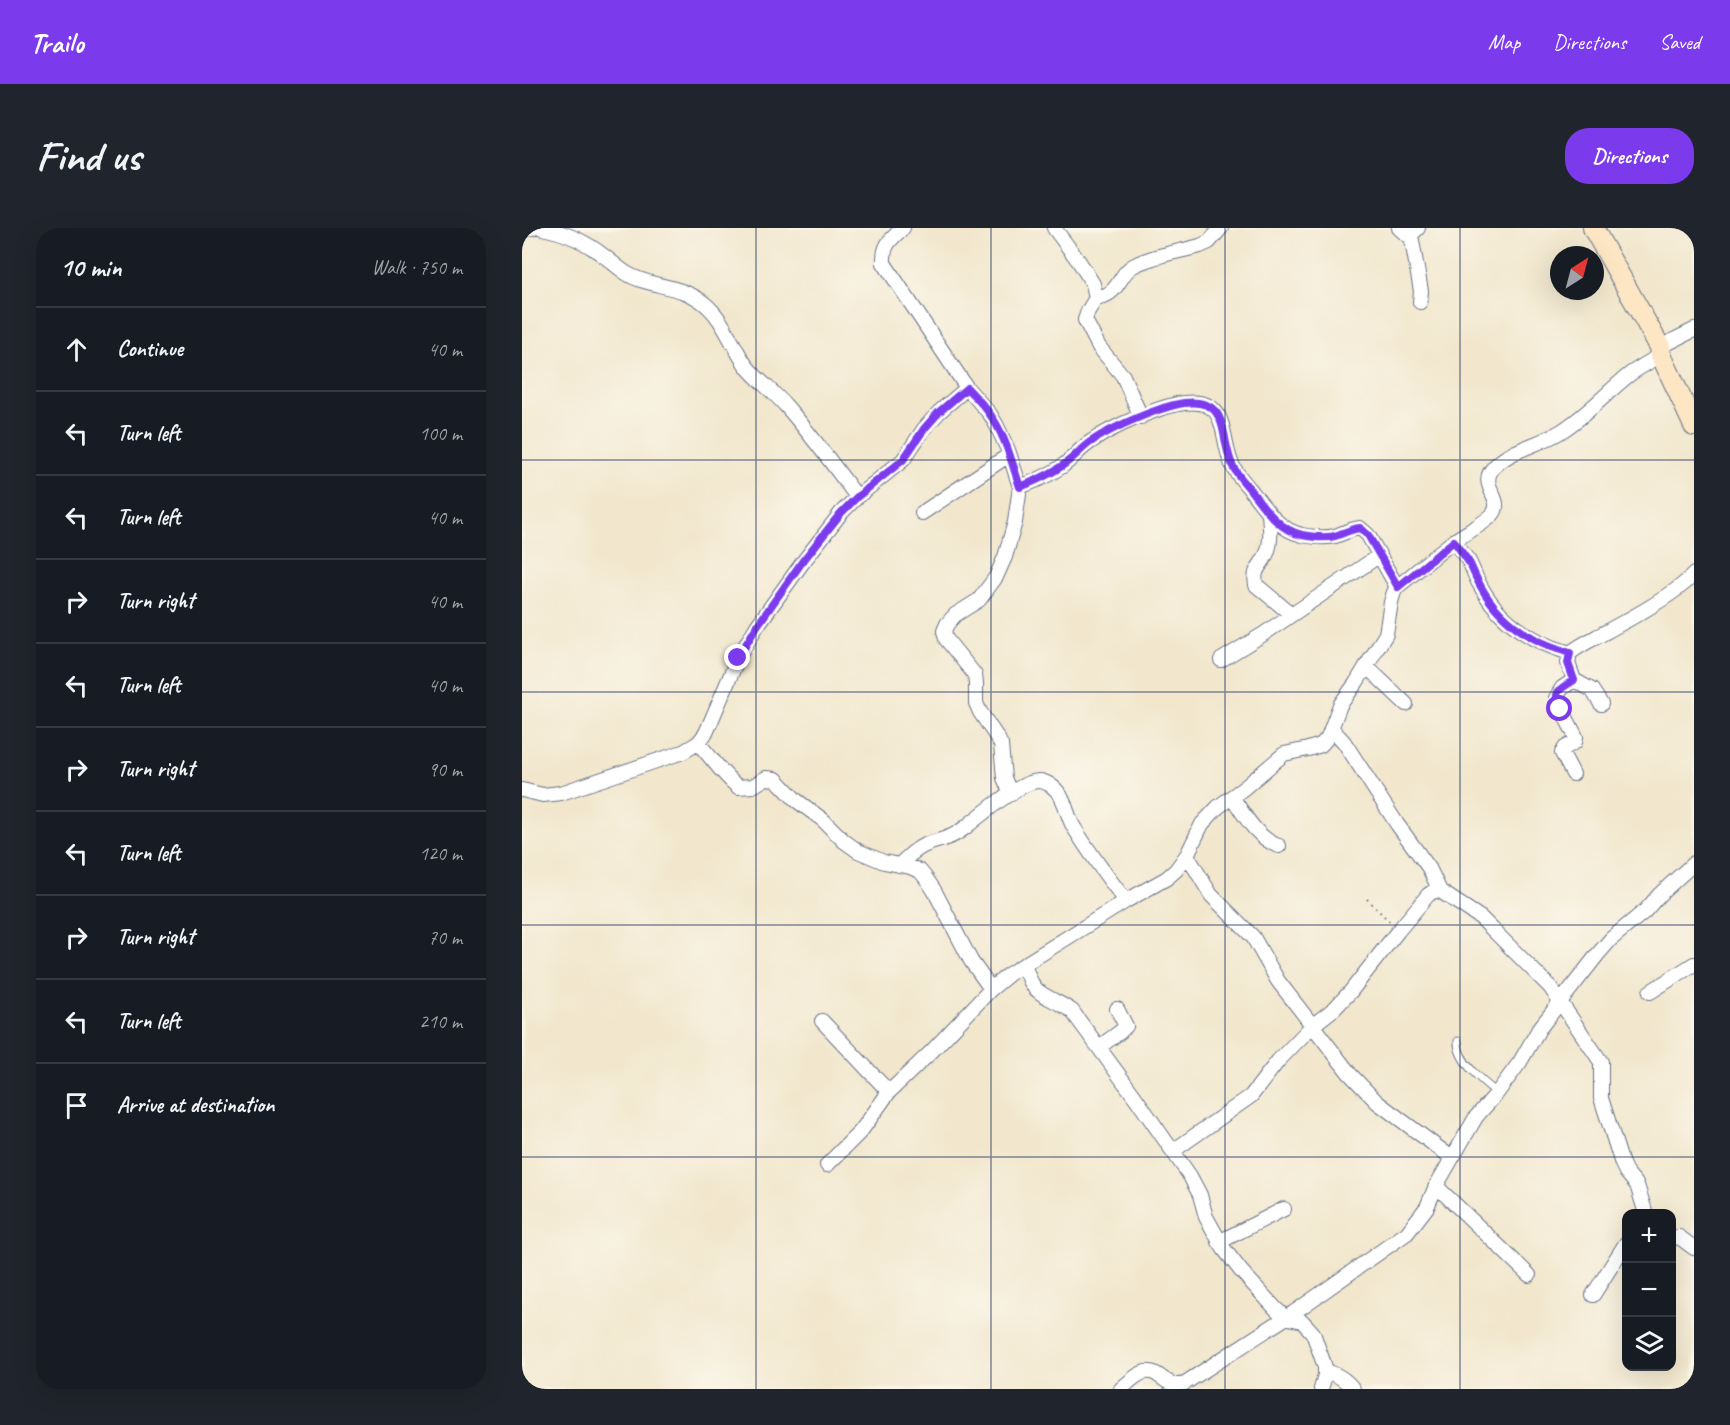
<!DOCTYPE html>
<html lang="en">
<head>
<meta charset="utf-8">
<style>
  :root { --surface:#171b24; --page:#20242c; --text:#f1f3f6; --muted:#9ea1a6; --line:#363941; --accent:#7c3aed }
  body { margin:0; font-family:Caveat,sans-serif; background:var(--page); color:var(--text) }
  .controls { position:absolute; right:18px; bottom:18px; display:grid; overflow:hidden; border-radius:12px; box-shadow:0 6px 24px #0002 }
  .controls button { width:54px; height:54px; display:grid; place-items:center; padding:0; border:0; border-bottom:2px solid var(--line); background:var(--surface); color:var(--text); font:30px sans-serif }
  .compass { position:absolute; left:1028px; top:18px; width:54px; height:54px; border-radius:50%; background:var(--surface); box-shadow:0 6px 24px #0002; rotate:36deg }
  .stop { position:absolute; width:18px; height:18px; margin:-14px; border:4px solid #7c3aed; border-radius:50%; background:#fff }
  .stop.end { background:#7c3aed; border-color:#fff; box-shadow:0 2px 6px #0008 }
  .list { margin:0; padding:0; list-style:none }
  h2 { display:flex; justify-content:space-between; align-items:center; height:78px; margin:0; padding:0 24px; font-size:26px }
  h2 small { font-size:20px; font-weight:400; color:var(--muted) }
  .list li { display:grid; grid-template-columns:39px 1fr auto; gap:18px; align-items:center; box-sizing:border-box; height:84px; padding:0 24px; border-top:2px solid var(--line) }
  .list b { display:block; font-size:22px; white-space:nowrap }
  .list em { font-size:20px; font-style:normal; color:var(--muted) }
  .icon { flex:none; width:33px; height:33px; fill:none; stroke:currentColor; stroke-width:2; stroke-linecap:round; stroke-linejoin:round }
  .map { position:relative; flex:none; width:1172px; height:1161px; overflow:hidden; border-radius:24px }
  header { display:flex; align-items:center; gap:36px; box-sizing:border-box; height:84px; padding:0 30px; background:var(--accent); color:#fff }
  header strong { font-size:28px }
  nav { display:flex; gap:33px; margin-inline-start:auto; font-size:21px }
  .intro { display:flex; align-items:center; justify-content:space-between; box-sizing:border-box; height:144px; padding:0 36px }
  h1 { margin:0; font-size:42px }
  .button { padding:15px 27px; border-radius:24px; background:var(--accent); color:#fff; font-size:21px; font-weight:700 }
  main { display:flex; gap:36px; padding:0 36px }
  aside { flex:1; background:var(--surface); border-radius:24px; box-shadow:0 6px 24px #0002 }
  .map>svg:first-child { display:block }
  .lines { fill:none; stroke-linecap:round; stroke-linejoin:round }
  .lane-casing { stroke:#666f85; stroke-width:9 }
  .street-casing { stroke:#666f85; stroke-width:16 }
  .secondary-casing { stroke:#666f85; stroke-width:22 }
  .path { stroke:#666f85; stroke-width:2; stroke-dasharray:1.5 4.5; stroke-linecap:butt }
  .lane { stroke:#fff; stroke-width:7 }
  .street { stroke:#fff; stroke-width:14 }
  .secondary { stroke:#fce6c4; stroke-width:20 }
  .route { stroke:#7c3aed; stroke-width:8 }
  .grid { fill:none; stroke:#1b2f5e; stroke-width:1.5; stroke-opacity:0.55 }
</style>
</head>
<body>
<header>
<strong>Trailo</strong>
<nav><a>Map</a><a>Directions</a><a>Saved</a></nav>
</header>
<div class="intro"><h1>Find us</h1><a class="button">Directions</a></div>
<main>
<aside>
<h2>10 min<small>Walk · 750 m</small></h2>
<ul class="list">
<li><svg class="icon" aria-label="ahead" viewBox="0 0 24 24"><path d="M12 20V5M6 11l6-6 6 6"/></svg><div><b>Continue</b></div><em>40 m</em></li>
<li><svg class="icon" aria-label="left" viewBox="0 0 24 24"><path d="M17 20v-9H6M10 6l-5 5 5 5"/></svg><div><b>Turn left</b></div><em>100 m</em></li>
<li><svg class="icon" aria-label="left" viewBox="0 0 24 24"><path d="M17 20v-9H6M10 6l-5 5 5 5"/></svg><div><b>Turn left</b></div><em>40 m</em></li>
<li><svg class="icon" aria-label="right" viewBox="0 0 24 24"><path d="M7 20v-9h11M14 6l5 5-5 5"/></svg><div><b>Turn right</b></div><em>40 m</em></li>
<li><svg class="icon" aria-label="left" viewBox="0 0 24 24"><path d="M17 20v-9H6M10 6l-5 5 5 5"/></svg><div><b>Turn left</b></div><em>40 m</em></li>
<li><svg class="icon" aria-label="right" viewBox="0 0 24 24"><path d="M7 20v-9h11M14 6l5 5-5 5"/></svg><div><b>Turn right</b></div><em>90 m</em></li>
<li><svg class="icon" aria-label="left" viewBox="0 0 24 24"><path d="M17 20v-9H6M10 6l-5 5 5 5"/></svg><div><b>Turn left</b></div><em>120 m</em></li>
<li><svg class="icon" aria-label="right" viewBox="0 0 24 24"><path d="M7 20v-9h11M14 6l5 5-5 5"/></svg><div><b>Turn right</b></div><em>70 m</em></li>
<li><svg class="icon" aria-label="left" viewBox="0 0 24 24"><path d="M17 20v-9H6M10 6l-5 5 5 5"/></svg><div><b>Turn left</b></div><em>210 m</em></li>
<li><svg class="icon" aria-label="arrive" viewBox="0 0 24 24"><path d="M6 21V4h12l-3 4 3 4H6"/></svg><div><b>Arrive at destination</b></div></li>
</ul>
</aside>
<div class="map">
<svg width="1172" height="1161" viewBox="0 0 1172 1161">
  <rect width="100%" height="100%" fill="#fbf7ec"/>
  <filter id="ink" filterUnits="userSpaceOnUse"><feTurbulence type="fractalNoise" baseFrequency=".0167" numOctaves="2"/><feDisplacementMap in="SourceGraphic" scale="12" xChannelSelector="R" yChannelSelector="G"/><feConvolveMatrix kernelMatrix="1 2 1 2 8 2 1 2 1" color-interpolation-filters="sRGB"/></filter>
  <filter id="wash" filterUnits="userSpaceOnUse"><feTurbulence type="fractalNoise" baseFrequency=".008" numOctaves="4" result="noise"/><feDisplacementMap in="SourceGraphic" scale="24" xChannelSelector="R" yChannelSelector="G"/><feGaussianBlur stdDeviation="1.35" result="paint"/><feColorMatrix in="noise" values="0 0 0 0 0 0 0 0 0 0 0 0 0 0 0 0 0 1.4 0 .05"/><feComposite in="paint" operator="in"/></filter>
  <g filter="url(#wash)">
    <rect width="100%" height="100%" fill="#f2e7cd"/>
  </g>
  <g filter="url(#ink)">
    <g class="lines">
      <g class="lane-casing">
        <path id="lane" d="M936,813C935,833 961,854 975,865"/>
      </g>
      <g class="street-casing">
        <path id="street" d="M20,0C42,4 64,14 82,28C89,33 96,40 104,45C127,60 160,56 183,76C202,91 211,121 226,140C238,154 253,165 265,179C290,208 313,239 335,269
          M381,0C368,12 361,17 362,35L445,160
          M532,0L558,35L571,56L574,70L566,83L563,92L577,119L601,148L619,189
          M877,0L885,7H889L896,0
          M0,2L10,0
          M889,7L899,63L898,74
          M574,70C579,69 586,67 590,63C599,55 600,44 611,38C631,27 657,24 678,18L687,14L699,0
          M1138,119L1172,102
          M498,259C511,254 526,248 539,239C550,232 558,220 570,213C590,199 638,178 662,175C707,169 698,207 709,234C712,243 720,252 727,260C741,278 756,302 780,307C791,309 806,311 816,307C824,304 829,301 838,300L846,307L875,359
          M400,285L487,227
          M747,286C748,299 750,313 745,325C739,340 731,339 734,357L769,386
          M932,313C936,319 941,326 946,332C951,340 953,349 958,357C977,393 1010,414 1048,425
          M699,432L740,407L858,327
          M844,438L884,476
          M1052,452L1070,462L1079,476
          M810,501L822,514L875,596L907,640L918,663
          M176,515C190,530 201,547 216,559L231,558L244,550L254,551L274,572L301,592L322,613L336,623L362,634L388,639L398,643L403,649L412,662L449,733L469,761
          M1051,546L1040,525L1043,520L1053,514L1054,509L1034,470L1040,460L1052,452L1046,435L1048,425C1058,417 1069,412 1080,406C1106,392 1153,367 1172,346
          M0,562L21,567L39,565L161,524L176,515L184,505L216,430L235,398L281,334L319,285L335,269L381,232L402,201L417,184L445,160L468,186L475,198L486,222L498,259L493,294L483,329L474,349L457,372L433,387L425,396L422,403L424,411L453,447L454,455V475L458,484L476,511L479,517L482,550L489,566
          M710,569C722,586 735,611 757,618
          M665,627L689,667L731,709L756,753L828,846L855,874L930,930
          M377,637C386,629 395,619 406,616C423,610 428,611 444,599C459,587 498,553 517,553C524,553 532,559 536,564C544,574 545,587 551,598C567,624 585,649 604,673
          M502,737C506,746 508,757 516,763C526,771 539,775 550,783L613,869L668,948L678,967L684,989L702,1021L719,1043L754,1081L763,1089L780,1093L791,1105L803,1139V1147L799,1161
          M1128,764L1172,736
          M300,793L367,864
          M577,819L598,804L604,798L595,781
          M651,923L729,868L756,833L790,798L813,780L829,763L876,703L906,667L912,663H918L959,690L1028,759L1079,834V870L1100,936L1104,944L1115,957L1124,986
          M305,937L339,903L367,864L410,823L469,761L487,746L604,673L645,650L654,642L665,627L680,596L696,579L722,560L762,526L786,521L799,517L806,509L818,477L834,455L864,406L869,374L872,364L875,359C894,344 913,327 932,313C943,305 962,296 970,287C985,271 953,257 973,238C990,221 1017,217 1038,204C1064,188 1084,165 1108,146C1118,139 1129,133 1139,127
          M914,958L1007,1047
          M1150,1010L1157,1009L1172,1020
          M697,1014L762,981
          M1071,1067L1104,1015
          M804,1143C816,1147 823,1151 831,1161
          M599,1161C605,1156 614,1146 623,1144C639,1141 641,1161 663,1155L771,1085L885,1005L905,979L914,958L954,889L975,865L998,834L1017,801L1076,726L1089,711L1123,683L1137,667L1172,635"/>
      </g>
      <g class="secondary-casing">
        <path id="secondary" d="M1071,0L1138,119L1139,127L1172,198"/>
      </g>
      <path class="path" d="M845,671L868,694"/>
      <use href="#lane" class="lane"/>
      <use href="#street" class="street"/>
      <use href="#secondary" class="secondary"/>
    </g>
  </g>
  <g class="lines" filter="url(#ink)">
    <path class="route" d="M216,430L235,398L280,334L319,285L335,269L381,232L402,201L417,184L445,160C452,168 461,176 467,185C483,206 490,235 498,259C516,252 534,244 549,231C556,225 562,218 570,213C591,199 637,179 662,175C707,169 698,206 709,234C712,243 720,252 727,260C741,278 756,302 780,307C791,309 806,311 816,307C824,304 829,301 838,300L846,307L876,359L932,313C937,321 943,328 948,336C951,343 954,350 958,357C977,393 1010,414 1048,425L1046,435L1052,452C1038,462 1030,462 1038,481"/>
  </g>
  <path class="grid" d="M234,0V1161M469,0V1161M703,0V1161M938,0V1161M0,232H1172M0,464H1172M0,697H1172M0,929H1172"/>
</svg>
<div class="controls">
<button>+</button>
<button>−</button>
<button><svg class="icon" aria-label="layers" viewBox="0 0 24 24"><path d="M12 4l9 5-9 5-9-5zM3 14l9 5 9-5"/></svg></button>
</div>
<svg class="compass" viewBox="-18 -18 36 36"><path d="M0-13l5 13h-10z" fill="#e53935"/><path d="M0 13l5-13h-10z" fill="#9ea1a6"/></svg>
<div class="stop" style="left:1038px;top:481px"></div>
<div class="stop end" style="left:216px;top:430px"></div>
</div>
</main>
</body>
</html>
